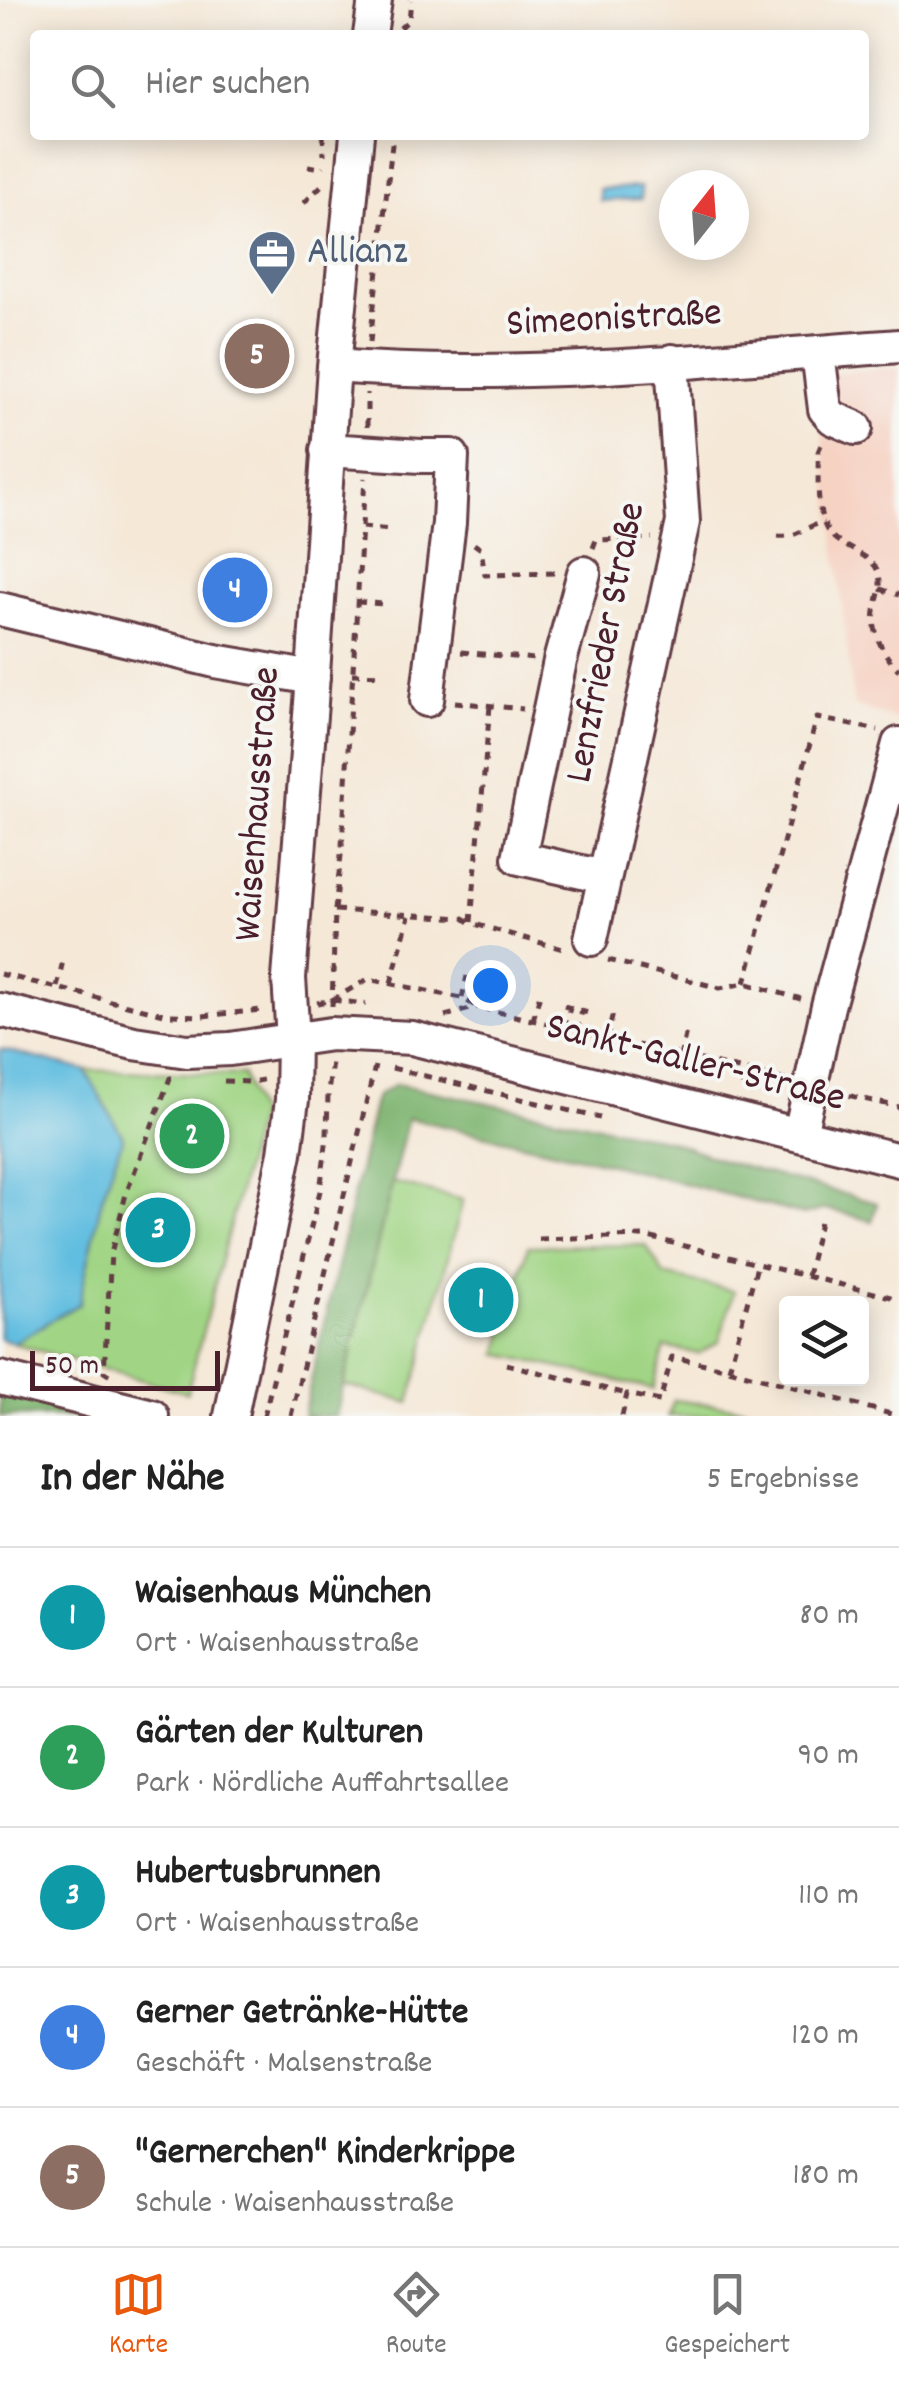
<!DOCTYPE html>
<html lang="de">
<head>
<meta charset="utf-8">
<style>
  :root { --surface:#fff; --page:#f2f2f2; --text:#222; --muted:#767676; --line:#e0e0e0; --accent:#ea580c }
  body { margin:0; font-family:Dekko,sans-serif; background:var(--page); color:var(--text) }
  .controls { position:absolute; right:30px; bottom:30px; display:grid; overflow:hidden; border-radius:10px; box-shadow:0 5px 25px #0003 }
  .controls button { width:90px; height:90px; display:grid; place-items:center; padding:0; border:0; border-bottom:2px solid var(--line); background:var(--surface); color:var(--text); font:50px sans-serif }
  .compass { position:absolute; left:659px; top:170px; width:90px; height:90px; border-radius:50%; background:var(--surface); box-shadow:0 5px 25px #0003; rotate:17deg }
  .scale { position:absolute; left:30px; bottom:25px; width:190px; box-sizing:border-box; padding-left:10px; border:5px solid #4a1f2b; border-top:0; font-size:28px; line-height:35px; white-space:nowrap; color:#4a1f2b; -webkit-text-stroke:8px #f6f6f2; paint-order:stroke }
  .you { position:absolute; left:490px; top:985px; width:35px; height:35px; margin:-25px; border:8px solid #fff; border-radius:50%; background:#1a73e8; box-shadow:0 0 0 15px #1a73e833 }
  .badge { display:grid; place-items:center; width:65px; height:65px; border-radius:50%; background:var(--accent); color:#fff; font-size:32px; font-weight:700 }
  .pin { position:absolute; translate:-50% -50%; border:5px solid #fff; box-shadow:0 2px 10px #0006 }
  .list { margin:0; padding:0; list-style:none }
  h2 { display:flex; justify-content:space-between; align-items:center; height:130px; margin:0; padding:0 40px; font-size:42px }
  h2 small { font-size:32px; font-weight:400; color:var(--muted) }
  .list li { display:grid; grid-template-columns:65px 1fr auto; gap:30px; align-items:center; box-sizing:border-box; height:140px; padding:0 40px; border-top:2px solid var(--line) }
  .list b { display:block; font-size:38px; white-space:nowrap }
  .list p { margin:0; font-size:32px; white-space:nowrap; color:var(--muted) }
  .list em { font-size:32px; font-style:normal; color:var(--muted) }
  .icon { flex:none; width:55px; height:55px; fill:none; stroke:currentColor; stroke-width:2; stroke-linecap:round; stroke-linejoin:round }
  .map { position:relative; flex:none; width:899px; height:1416px; overflow:hidden }
  .search { position:absolute; background:var(--surface); box-shadow:0 5px 25px #0003; left:30px; right:30px; top:30px; height:110px; display:flex; align-items:center; gap:25px; box-sizing:border-box; padding:0 35px; border-radius:10px; color:var(--muted); font-size:38px }
  .sheet { height:830px; background:var(--surface) }
  nav { display:flex; justify-content:space-around; align-items:center; box-sizing:border-box; height:140px; border-top:2px solid var(--line); background:var(--surface); font-size:28px; color:var(--muted) }
  nav a { display:grid; justify-items:center; gap:5px }
  nav .on { color:var(--accent) }
  .map>svg:first-child { display:block }
  .built { fill:#f6d2c3 }
  .green { fill:#a1d585; stroke:#767a58; stroke-width:2.5 }
  .forest { fill:#80b672; stroke:#656a4e; stroke-width:2.5 }
  .water { fill:#62bee0; stroke:#566e86; stroke-width:2.5 }
  .lines { fill:none; stroke-linecap:round; stroke-linejoin:round }
  .minor-casing { stroke:#643d45; stroke-width:38 }
  .path { stroke:#643d45; stroke-width:5; stroke-dasharray:8 8; stroke-linecap:butt }
  .minor { stroke:#fff; stroke-width:32 }
  .labels { text-anchor:middle; dominant-baseline:central; stroke-width:8; stroke-linejoin:round; paint-order:stroke }
  .service-label { font-size:40px; fill:#4e5e75; stroke:#f6f6f2; text-anchor:start }
  .street-label { font-size:40px; fill:#4a1f2b; stroke:#f6f6f2 }
</style>
</head>
<body>
<div class="map">
<svg width="899" height="1416" viewBox="0 0 899 1416">
  <rect width="100%" height="100%" fill="#f6f6f2"/>
  <filter id="ink" filterUnits="userSpaceOnUse"><feTurbulence type="fractalNoise" baseFrequency=".01" numOctaves="2"/><feDisplacementMap in="SourceGraphic" scale="20" xChannelSelector="R" yChannelSelector="G"/><feConvolveMatrix kernelMatrix="1 2 1 2 8 2 1 2 1" color-interpolation-filters="sRGB"/></filter>
  <filter id="wash" filterUnits="userSpaceOnUse"><feTurbulence type="fractalNoise" baseFrequency=".0048" numOctaves="4" result="noise"/><feDisplacementMap in="SourceGraphic" scale="40" xChannelSelector="R" yChannelSelector="G"/><feGaussianBlur stdDeviation="2.25" result="paint"/><feColorMatrix in="noise" values="0 0 0 0 0 0 0 0 0 0 0 0 0 0 0 0 0 1.4 0 .05"/><feComposite in="paint" operator="in"/></filter>
  <g filter="url(#wash)">
    <rect width="100%" height="100%" fill="#f5e8d7"/>
    <path class="built" d="M899,367V720L854,706L815,375Z"/>
    <path class="green" d="M85,1070L243,1075L258,1116L187,1393L13,1343L79,1303L102,1198L123,1137Z
      M392,1182L463,1200L410,1403L344,1385Z
      M646,1245L664,1275L734,1291L719,1342L698,1354L665,1347L653,1389L498,1354L528,1246Z
      M674,1400L810,1416H668Z"/>
    <path class="forest" d="M396,1084L668,1140L727,1162L877,1203L872,1221L826,1209L803,1215L615,1165L408,1118L336,1416H303L374,1105L377,1096Z
      M0,1392L98,1416H0Z"/>
    <path class="water" d="M641,187V199L600,201L599,189Z
      M0,1049L85,1070L123,1137L102,1198L79,1304L13,1343L0,1339Z"/>
  </g>
  <g filter="url(#ink)">
    <g class="lines">
      <g class="minor-casing">
        <path id="minor" d="M370,35L375,0
          M818,352L825,409L833,418L856,428
          M334,366C520,381 713,359 899,346
          M327,450L421,456H452L449,523L427,700
          M584,573L560,661L519,858L604,877
          M0,609L215,661L313,678
          M591,939L683,522L672,361
          M0,1010L134,1043L187,1051L230,1049L331,1034L412,1038L899,1160
          M800,1134L828,1006L899,744
          M0,1378L152,1416
          M231,1416L285,1153L292,1100L293,1039L289,978L311,703L334,366L357,135"/>
      </g>
      <path class="path" d="M400,28L409,20L411,0
        M323,135L324,155
        M308,166L322,168L323,166
        M304,203L323,184
        M370,342L393,135
        M367,427V393
        M821,445L818,452C819,476 815,509 827,530C839,550 874,552 879,575C882,587 878,595 876,606C870,630 882,654 899,670
        M362,527L390,530
        M778,536C799,538 805,525 824,523
        M474,544L481,549L485,575L555,573
        M593,548L596,540L652,538
        M880,589L899,595
        M357,602L384,604
        M461,652L534,659
        M352,674L380,675
        M455,702L523,709
        M335,910L464,918L471,923L563,949
        M471,922L490,706
        M608,960L720,988L745,983L801,999
        M0,974L168,1015L202,1016L262,1010
        M391,983L409,916
        M745,983L817,718L878,730
        M57,987L64,956
        M462,998L467,976
        M332,1000L368,979L462,998L477,1007L785,1080
        M317,1003L332,1000L366,1004
        M332,1006L335,910L342,846L365,478
        M564,1006L588,1013
        M445,1016L477,1007
        M533,1020L540,994
        M564,1028L570,1008
        M577,1031L582,1011
        M607,1039L613,1013
        M680,1057L686,1031
        M392,1068L600,1118
        M729,1070L753,1094
        M224,1081L251,1082L263,1080
        M834,1092L899,1107
        M539,1239L644,1236L899,1299
        M807,1276L820,1222
        M506,1364L627,1394
        M729,1369L757,1266
        M109,1375L104,1372L111,1253L126,1194L170,1078H173
        M264,1416L320,1191L327,1137L328,1093L332,1062
        M291,1416L375,1066
        M622,1416L627,1394L660,1401L672,1357L729,1369L898,1416"/>
      <use href="#minor" class="minor"/>
    </g>
  </g>
  <defs>
    <g id="office-pin" transform="scale(2.5)"><path d="M0 17L-7.5 6A9.5 9.5 0 1 1 7.5 6Z" fill="#5c6f8a" stroke="#f6f6f2"/><path d="M-6-3h4V-5.5h4V-3h4V5H-6ZM-1-4.5V-3h2v-1.5ZM-6 0V1H6V0Z" fill="#fff"/></g>
  </defs>
  <g fill-rule="evenodd">
    <use href="#office-pin" x="272" y="254"/>
  </g>
  <g class="labels">
    <g class="service-label">
      <text x="307" y="254">Allianz</text>
    </g>
    <g class="street-label">
      <text transform="translate(614 321) rotate(-3)">Simeonistraße</text>
      <text transform="translate(608 643) rotate(-79)">Lenzfrieder Straße</text>
      <text transform="translate(260 804) rotate(-86)">Waisenhausstraße</text>
      <text transform="translate(695 1065) rotate(14)">Sankt-Galler-Straße</text>
    </g>
  </g>
</svg>
<div class="controls">
<button><svg class="icon" aria-label="layers" viewBox="0 0 24 24"><path d="M12 4l9 5-9 5-9-5zM3 14l9 5 9-5"/></svg></button>
</div>
<svg class="compass" viewBox="-18 -18 36 36"><path d="M0-13l5 13h-10z" fill="#e53935"/><path d="M0 13l5-13h-10z" fill="#767676"/></svg>
<div class="scale">50 m</div>
<div class="you"></div>
<div class="pin badge" style="left:481px;top:1300px;background:#0f9aa8">1</div>
<div class="pin badge" style="left:192px;top:1136px;background:#2e9e5b">2</div>
<div class="pin badge" style="left:158px;top:1230px;background:#0f9aa8">3</div>
<div class="pin badge" style="left:235px;top:590px;background:#3f7fe0">4</div>
<div class="pin badge" style="left:257px;top:356px;background:#8d6e63">5</div>
<div class="search"><svg class="icon" aria-label="search" viewBox="0 0 24 24"><circle cx="10" cy="10" r="6"/><path d="M15 15l6 6"/></svg>Hier suchen</div>
</div>
<section class="sheet">
<h2>In der Nähe<small>5 Ergebnisse</small></h2>
<ul class="list">
<li><span class="badge" style="background:#0f9aa8">1</span><div><b>Waisenhaus München</b><p>Ort · Waisenhausstraße</p></div><em>80 m</em></li>
<li><span class="badge" style="background:#2e9e5b">2</span><div><b>Gärten der Kulturen</b><p>Park · Nördliche Auffahrtsallee</p></div><em>90 m</em></li>
<li><span class="badge" style="background:#0f9aa8">3</span><div><b>Hubertusbrunnen</b><p>Ort · Waisenhausstraße</p></div><em>110 m</em></li>
<li><span class="badge" style="background:#3f7fe0">4</span><div><b>Gerner Getränke-Hütte</b><p>Geschäft · Malsenstraße</p></div><em>120 m</em></li>
<li><span class="badge" style="background:#8d6e63">5</span><div><b>&quot;Gernerchen&quot; Kinderkrippe</b><p>Schule · Waisenhausstraße</p></div><em>180 m</em></li>
</ul>
</section>
<nav>
<a class="on"><svg class="icon" aria-label="map" viewBox="0 0 24 24"><path d="M3 6l6-2 6 2 6-2v14l-6 2-6-2-6 2zM9 4v14M15 6v14"/></svg>Karte</a>
<a><svg class="icon" aria-label="directions" viewBox="0 0 24 24"><path d="M12 3l9 9-9 9-9-9zM9 14v-3h6M13 9l2 2-2 2"/></svg>Route</a>
<a><svg class="icon" aria-label="saved" viewBox="0 0 24 24"><path d="M7 4h10v16l-5-4-5 4z"/></svg>Gespeichert</a>
</nav>
</body>
</html>
